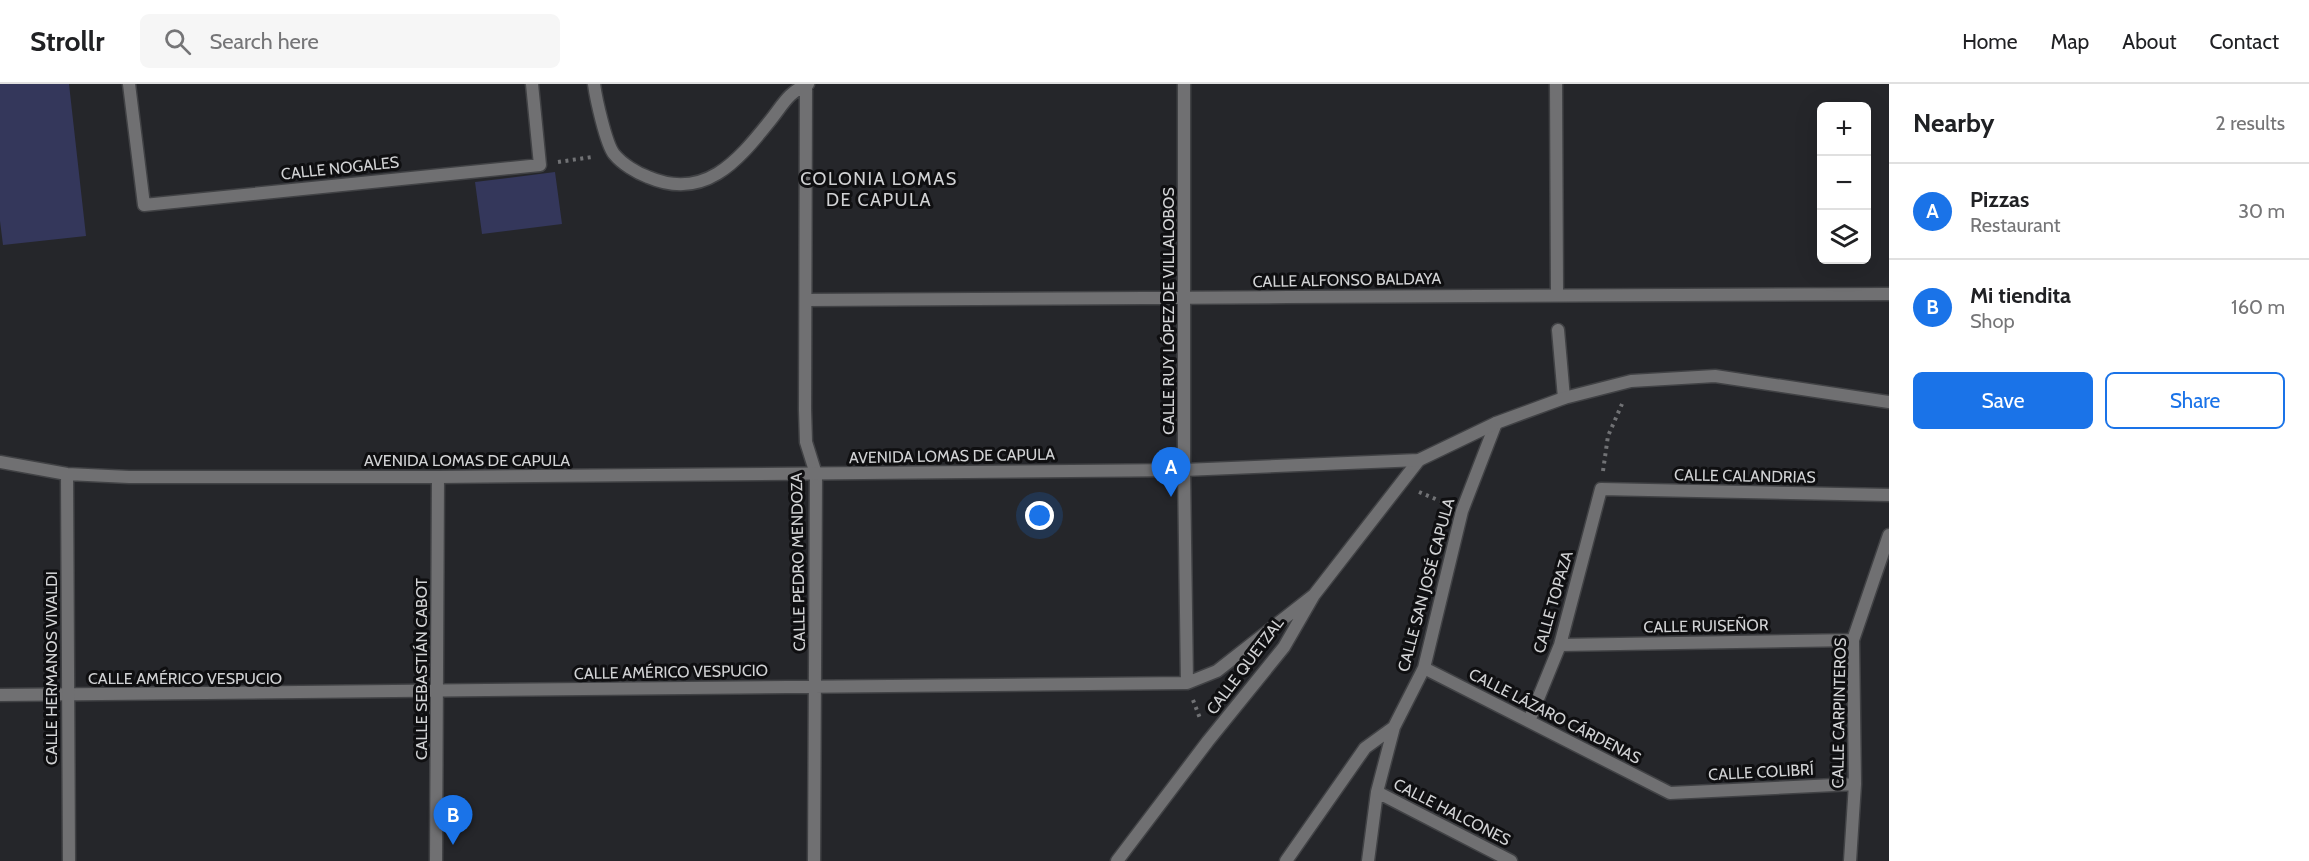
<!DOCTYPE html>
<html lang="en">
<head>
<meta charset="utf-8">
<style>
  :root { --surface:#fff; --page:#f6f6f6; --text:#202124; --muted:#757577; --line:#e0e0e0; --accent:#1a73e8 }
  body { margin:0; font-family:Cabin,sans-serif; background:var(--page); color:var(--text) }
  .controls { position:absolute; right:18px; top:18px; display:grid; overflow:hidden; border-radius:9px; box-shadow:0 6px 24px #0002 }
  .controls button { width:54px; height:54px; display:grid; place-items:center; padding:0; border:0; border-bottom:2px solid var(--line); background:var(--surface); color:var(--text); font:30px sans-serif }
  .you { position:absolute; left:1040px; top:432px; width:21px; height:21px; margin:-15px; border:4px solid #fff; border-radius:50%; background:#1a73e8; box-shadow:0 0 0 9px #1a73e833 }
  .badge { display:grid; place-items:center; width:39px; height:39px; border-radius:50%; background:var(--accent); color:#fff; font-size:20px; font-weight:700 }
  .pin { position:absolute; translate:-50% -50px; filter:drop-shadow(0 2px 3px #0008) }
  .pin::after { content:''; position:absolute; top:32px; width:21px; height:18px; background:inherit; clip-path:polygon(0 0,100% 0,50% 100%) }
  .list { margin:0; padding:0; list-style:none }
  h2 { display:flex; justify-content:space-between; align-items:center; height:78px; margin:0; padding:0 24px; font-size:26px }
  h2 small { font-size:20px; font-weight:400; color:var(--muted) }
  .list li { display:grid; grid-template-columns:39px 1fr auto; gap:18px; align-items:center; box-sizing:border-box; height:96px; padding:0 24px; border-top:2px solid var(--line) }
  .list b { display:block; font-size:22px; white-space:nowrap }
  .list p { margin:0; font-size:20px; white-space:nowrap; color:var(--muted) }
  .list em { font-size:20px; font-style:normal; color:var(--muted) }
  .actions { display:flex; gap:12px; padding:18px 24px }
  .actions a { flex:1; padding:14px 0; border:2px solid var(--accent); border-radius:9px; text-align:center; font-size:21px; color:var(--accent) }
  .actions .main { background:var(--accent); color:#fff }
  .icon { flex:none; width:33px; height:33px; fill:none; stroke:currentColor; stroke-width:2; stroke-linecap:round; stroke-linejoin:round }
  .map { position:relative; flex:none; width:1889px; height:777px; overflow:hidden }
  header { display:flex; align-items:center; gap:36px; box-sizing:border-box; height:84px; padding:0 30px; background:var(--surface); border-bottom:2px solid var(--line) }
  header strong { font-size:28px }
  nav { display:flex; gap:33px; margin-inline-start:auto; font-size:21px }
  .search { width:420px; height:54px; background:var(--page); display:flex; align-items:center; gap:15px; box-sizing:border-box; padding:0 21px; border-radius:9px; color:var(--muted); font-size:22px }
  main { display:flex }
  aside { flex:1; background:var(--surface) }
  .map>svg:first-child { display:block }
  .green { fill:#34375b }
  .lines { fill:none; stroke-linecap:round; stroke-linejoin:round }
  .minor-casing { stroke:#414245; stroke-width:15 }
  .tertiary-casing { stroke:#414245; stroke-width:15 }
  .path { stroke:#717275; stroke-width:4; stroke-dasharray:3 4.5; stroke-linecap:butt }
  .minor { stroke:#707072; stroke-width:12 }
  .tertiary { stroke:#707072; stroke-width:12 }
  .labels { text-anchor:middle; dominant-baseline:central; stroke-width:6; stroke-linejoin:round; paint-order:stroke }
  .street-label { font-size:16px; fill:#d1d2d4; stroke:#0f0f11 }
  .neighbourhood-label { font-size:18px; letter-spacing:1.5px; fill:#d1d2d4; stroke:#0f0f11 }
</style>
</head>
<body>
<header>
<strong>Strollr</strong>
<div class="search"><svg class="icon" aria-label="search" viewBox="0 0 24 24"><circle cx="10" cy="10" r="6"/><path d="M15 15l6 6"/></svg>Search here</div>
<nav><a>Home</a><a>Map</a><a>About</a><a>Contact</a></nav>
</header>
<main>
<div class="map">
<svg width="1889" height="777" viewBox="0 0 1889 777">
  <rect width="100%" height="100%" fill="#25262a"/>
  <path class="green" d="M0,0H69L86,152L3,161L0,137Z
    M555,88L562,140L482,150L475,98Z"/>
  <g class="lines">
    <g class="minor-casing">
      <path id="minor" d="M129,0L144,121L540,81L532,0
        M594,0C596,15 606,60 614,70C622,80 637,89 648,93C704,117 737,78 769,38C783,21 787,9 808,0
        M806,0L805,326L806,358L816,390L814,777
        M1184,0V386L1187,599
        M1556,0L1557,210
        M806,216C1167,215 1528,210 1889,210
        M1558,246L1564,314
        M1560,561L1853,556
        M1424,584L1670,709L1855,700
        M0,611L1187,599L1217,587L1314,511
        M1529,637L1560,561L1601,405L1889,411
        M1377,708L1511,777
        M436,777L438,393
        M1117,777L1208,657L1284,563L1314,511L1419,376
        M1286,777L1365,664L1394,643
        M1368,777L1377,708L1394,643L1424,584L1462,427L1496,339
        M1850,777L1855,700L1853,556L1889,451"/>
    </g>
    <g class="tertiary-casing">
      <path id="tertiary" d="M0,378L67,390L129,393H438L1184,386L1419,376L1496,339L1564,314L1631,297L1715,292L1889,318
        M67,390L69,777"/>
    </g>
    <path class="path" d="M558,78L592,73
      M1603,387L1608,352L1622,320
      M1419,408L1445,419
      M1193,616L1201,637"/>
    <use href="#minor" class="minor"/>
    <use href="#tertiary" class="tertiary"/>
  </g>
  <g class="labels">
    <g class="street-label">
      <text transform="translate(340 84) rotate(-6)">CALLE NOGALES</text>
      <text transform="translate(1347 196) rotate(-1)">CALLE ALFONSO BALDAYA</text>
      <text transform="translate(1168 227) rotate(-90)">CALLE RUY LÓPEZ DE VILLALOBOS</text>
      <text transform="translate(952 372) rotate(-1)">AVENIDA LOMAS DE CAPULA</text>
      <text x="467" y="376">AVENIDA LOMAS DE CAPULA</text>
      <text transform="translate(1745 392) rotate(1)">CALLE CALANDRIAS</text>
      <text transform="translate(798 478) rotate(-91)">CALLE PEDRO MENDOZA</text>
      <text transform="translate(1426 501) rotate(-75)">CALLE SAN JOSÉ CAPULA</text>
      <text transform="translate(1553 518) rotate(-74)">CALLE TOPAZA</text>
      <text transform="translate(1706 542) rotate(-1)">CALLE RUISEÑOR</text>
      <text transform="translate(1245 582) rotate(-53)">CALLE QUETZAL</text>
      <text transform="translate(51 584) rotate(-90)">CALLE HERMANOS VIVALDI</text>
      <text transform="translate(421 585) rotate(-90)">CALLE SEBASTIÁN CABOT</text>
      <text transform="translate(671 588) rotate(-1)">CALLE AMÉRICO VESPUCIO</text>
      <text x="185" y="594">CALLE AMÉRICO VESPUCIO</text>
      <text transform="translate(1839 629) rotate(-89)">CALLE CARPINTEROS</text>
      <text transform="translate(1555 632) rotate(27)">CALLE LÁZARO CÁRDENAS</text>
      <text transform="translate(1761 688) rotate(-3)">CALLE COLIBRÍ</text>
      <text transform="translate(1452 728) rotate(27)">CALLE HALCONES</text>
    </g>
    <g class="neighbourhood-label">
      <text x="879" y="95">COLONIA LOMAS<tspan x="879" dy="21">DE CAPULA</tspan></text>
    </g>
  </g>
</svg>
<div class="controls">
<button>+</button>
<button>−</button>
<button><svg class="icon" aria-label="layers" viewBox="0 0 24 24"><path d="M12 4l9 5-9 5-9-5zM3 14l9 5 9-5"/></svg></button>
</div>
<div class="you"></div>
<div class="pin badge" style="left:1171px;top:413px">A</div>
<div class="pin badge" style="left:453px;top:761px">B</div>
</div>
<aside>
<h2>Nearby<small>2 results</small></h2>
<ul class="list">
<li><span class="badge">A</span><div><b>Pizzas</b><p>Restaurant</p></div><em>30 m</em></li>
<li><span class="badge">B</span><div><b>Mi tiendita</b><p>Shop</p></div><em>160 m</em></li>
</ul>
<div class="actions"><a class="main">Save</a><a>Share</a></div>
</aside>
</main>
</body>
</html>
